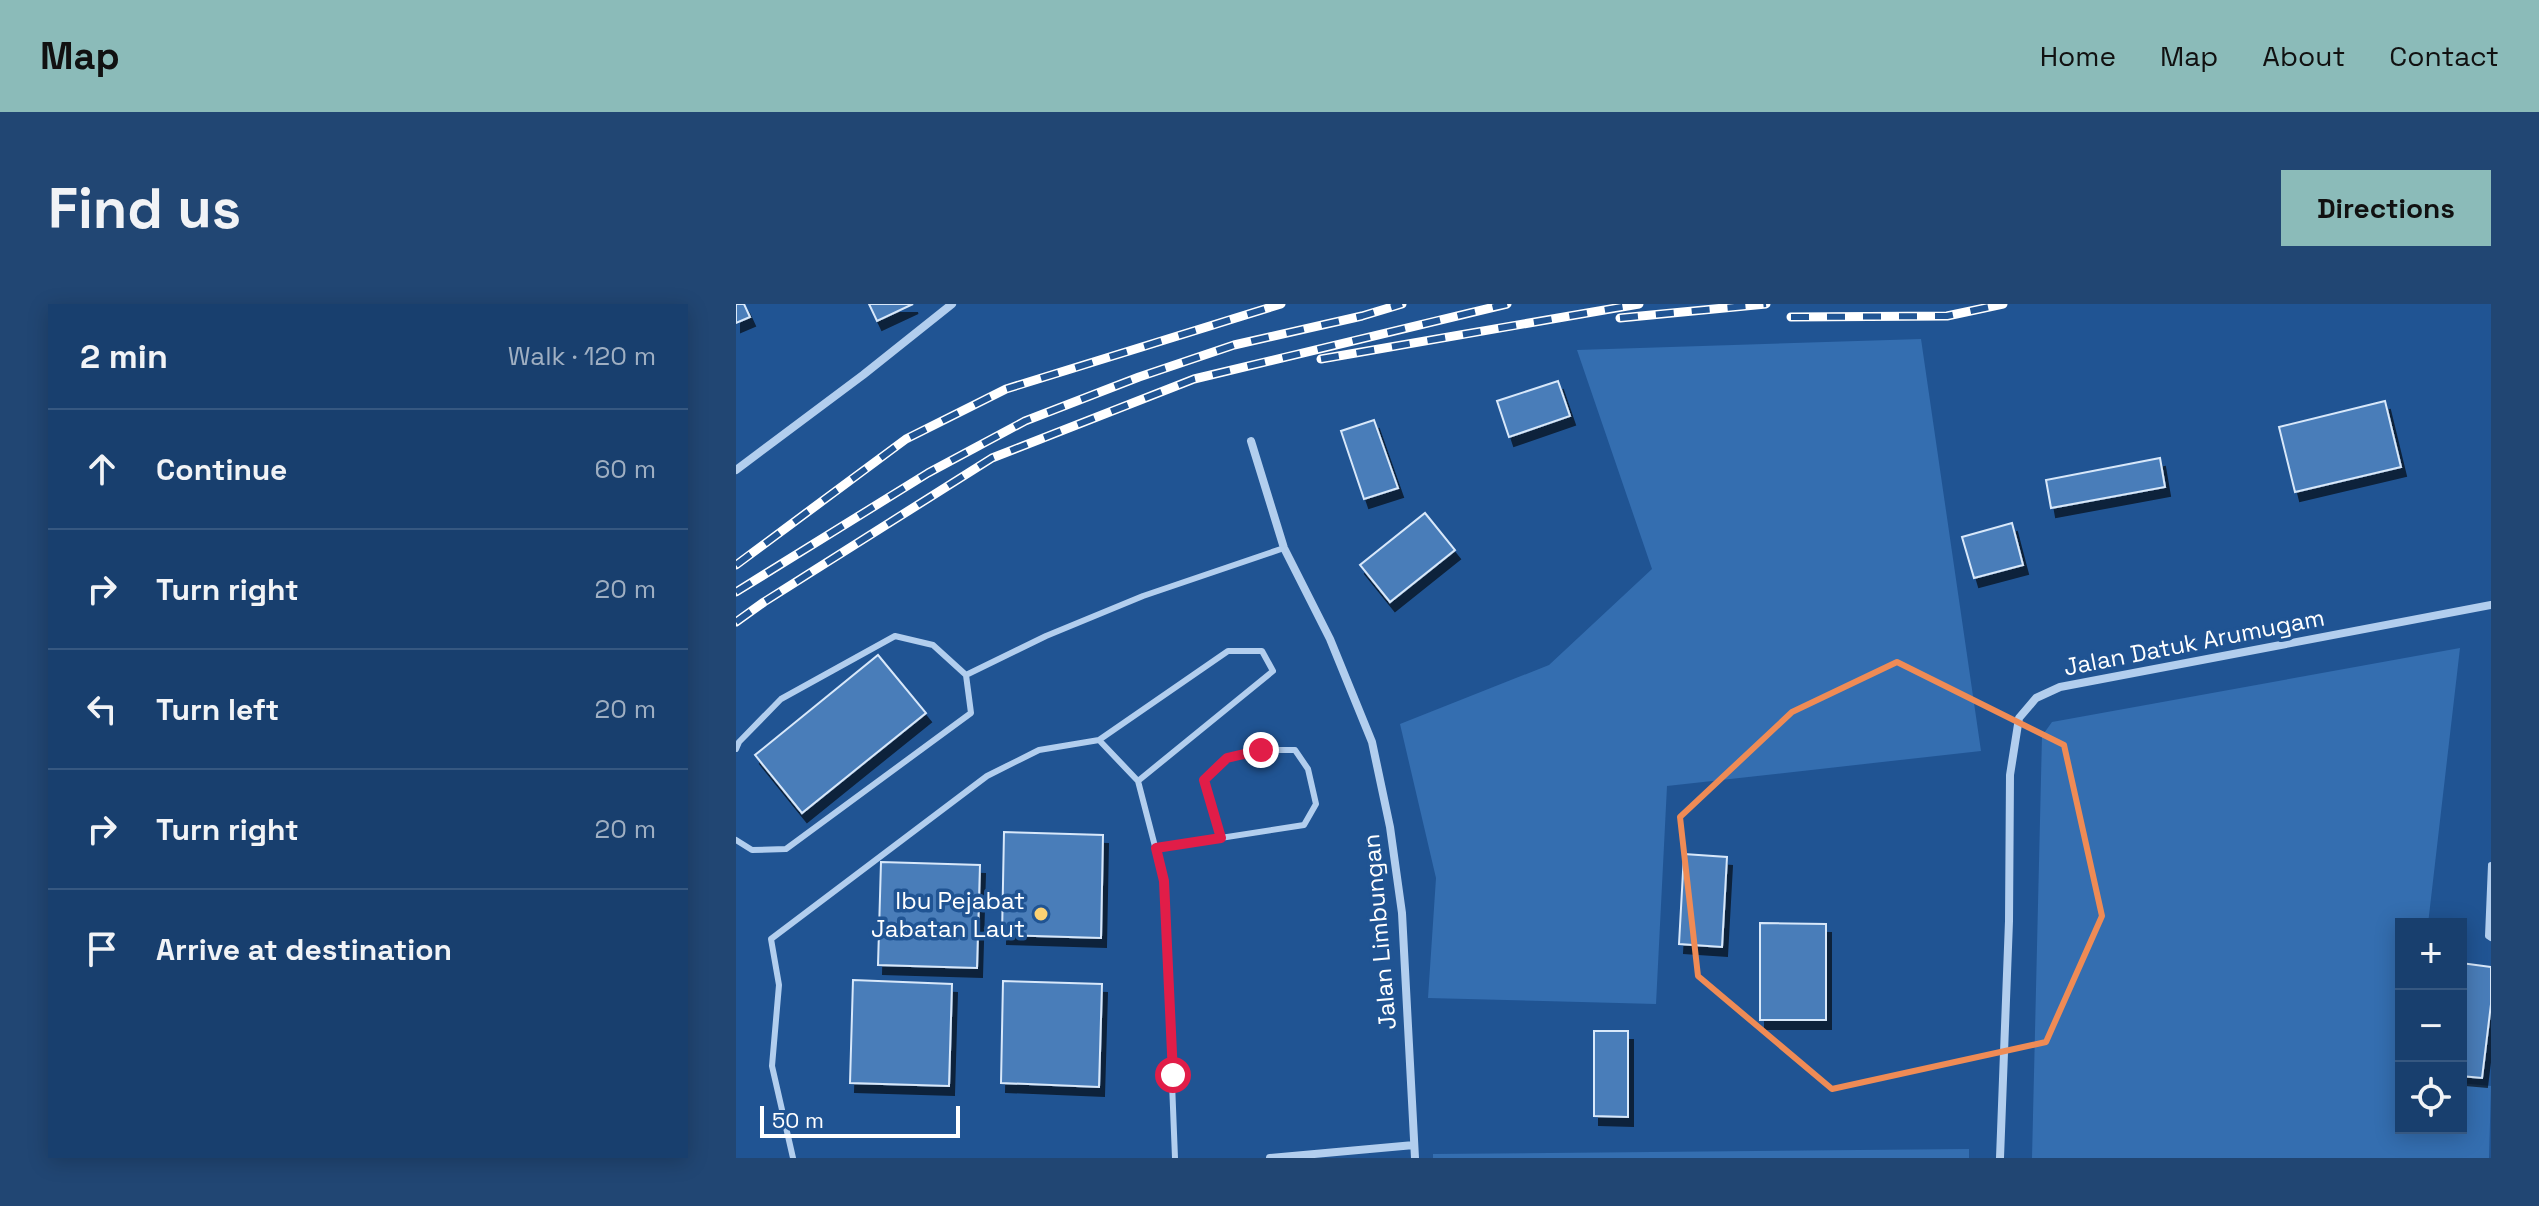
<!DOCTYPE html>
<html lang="en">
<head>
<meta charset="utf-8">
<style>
  :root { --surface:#183f6e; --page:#214673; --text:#f1f3f6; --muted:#9fafc2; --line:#365881; --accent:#8bbbb9 }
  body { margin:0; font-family:"Space Grotesk",sans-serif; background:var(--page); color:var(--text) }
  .controls { position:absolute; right:24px; bottom:24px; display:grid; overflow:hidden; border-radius:0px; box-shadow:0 4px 20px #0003 }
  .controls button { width:72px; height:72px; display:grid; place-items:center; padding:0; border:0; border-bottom:2px solid var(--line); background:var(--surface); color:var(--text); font:40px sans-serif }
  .scale { position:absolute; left:24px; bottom:20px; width:200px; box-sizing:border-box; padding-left:8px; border:4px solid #fff; border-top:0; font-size:22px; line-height:28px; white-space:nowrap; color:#fff; -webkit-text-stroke:6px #205493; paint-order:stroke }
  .stop { position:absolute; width:24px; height:24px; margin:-18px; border:6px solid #e11d48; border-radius:50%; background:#fff }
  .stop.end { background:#e11d48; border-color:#fff; box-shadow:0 2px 8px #0008 }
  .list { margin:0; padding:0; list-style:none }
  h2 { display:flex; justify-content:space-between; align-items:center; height:104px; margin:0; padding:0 32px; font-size:34px }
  h2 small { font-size:26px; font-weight:400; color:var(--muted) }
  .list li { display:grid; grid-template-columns:52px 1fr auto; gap:24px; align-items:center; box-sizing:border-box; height:120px; padding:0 32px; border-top:2px solid var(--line) }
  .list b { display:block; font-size:30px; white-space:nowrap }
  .list em { font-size:26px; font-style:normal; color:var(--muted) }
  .icon { flex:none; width:44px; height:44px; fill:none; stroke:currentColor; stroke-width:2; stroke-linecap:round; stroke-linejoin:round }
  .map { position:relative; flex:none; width:1755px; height:854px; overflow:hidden; border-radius:0px }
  header { display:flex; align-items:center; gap:48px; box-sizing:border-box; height:112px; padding:0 40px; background:var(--accent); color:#111 }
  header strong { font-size:38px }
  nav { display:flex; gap:44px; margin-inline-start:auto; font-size:28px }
  .intro { display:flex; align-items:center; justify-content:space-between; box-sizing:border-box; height:192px; padding:0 48px }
  h1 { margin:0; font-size:56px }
  .button { padding:20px 36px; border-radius:0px; background:var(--accent); color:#111; font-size:28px; font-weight:700 }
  main { display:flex; gap:48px; padding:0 48px }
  aside { flex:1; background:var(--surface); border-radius:0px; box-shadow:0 4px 20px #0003 }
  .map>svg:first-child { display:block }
  .green { fill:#346eb0 }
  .building { fill:#497db9; stroke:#d8e8fa; stroke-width:2; filter:url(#shadow) }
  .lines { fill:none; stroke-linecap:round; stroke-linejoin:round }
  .service { stroke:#b2ceee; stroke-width:6 }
  .minor { stroke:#b2ceee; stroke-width:8 }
  .rail-casing { stroke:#fff; stroke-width:9 }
  .rail { stroke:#205493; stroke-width:6; stroke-dasharray:18; stroke-linecap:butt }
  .route { stroke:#e11d48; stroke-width:10 }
  .marked { fill:none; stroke:#ef8b55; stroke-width:6; stroke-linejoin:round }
  .poi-dot { fill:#fbd173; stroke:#205493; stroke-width:3 }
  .labels { text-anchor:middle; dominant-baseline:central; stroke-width:7; stroke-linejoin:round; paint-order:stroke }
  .street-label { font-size:24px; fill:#fff; stroke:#205493 }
  .poi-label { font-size:24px; fill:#fff; stroke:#205493; text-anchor:end }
</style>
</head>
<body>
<header>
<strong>Map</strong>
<nav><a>Home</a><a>Map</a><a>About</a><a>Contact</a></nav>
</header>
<div class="intro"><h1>Find us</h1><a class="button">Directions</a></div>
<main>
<aside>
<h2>2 min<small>Walk · 120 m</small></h2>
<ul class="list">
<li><svg class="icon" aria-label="ahead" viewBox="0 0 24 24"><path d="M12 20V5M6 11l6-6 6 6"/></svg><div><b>Continue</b></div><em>60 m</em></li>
<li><svg class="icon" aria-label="right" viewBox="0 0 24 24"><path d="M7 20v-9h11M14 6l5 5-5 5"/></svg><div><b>Turn right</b></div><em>20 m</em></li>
<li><svg class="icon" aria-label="left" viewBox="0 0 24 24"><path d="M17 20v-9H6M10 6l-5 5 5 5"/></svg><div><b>Turn left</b></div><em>20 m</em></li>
<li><svg class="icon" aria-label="right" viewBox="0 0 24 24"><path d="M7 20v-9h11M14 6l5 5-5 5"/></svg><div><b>Turn right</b></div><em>20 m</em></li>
<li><svg class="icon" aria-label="arrive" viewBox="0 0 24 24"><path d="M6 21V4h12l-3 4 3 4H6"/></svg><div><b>Arrive at destination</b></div></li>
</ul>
</aside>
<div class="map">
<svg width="1755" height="854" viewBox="0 0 1755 854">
  <defs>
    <filter id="shadow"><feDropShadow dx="5" dy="9" stdDeviation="0" flood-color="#0009"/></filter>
  </defs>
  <rect width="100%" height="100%" fill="#205493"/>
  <path class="green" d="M1185,35L1245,447L931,482L920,700L692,694L700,574L664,420L813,361L916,265L841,46Z
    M1724,344L1692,620H1665V824H1725V779L1755,782L1753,854H1296L1306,432L1316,418Z
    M1233,845V854H697V850Z"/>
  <path class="building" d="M0,0H8L14,13L0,19Z
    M133,0H177L141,17Z
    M822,77L834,112L773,133L761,97Z
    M1649,97L1665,163L1559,188L1543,123Z
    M638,116L662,184L628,195L605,127Z
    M1424,154L1429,183L1315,204L1310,176Z
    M689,209L719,246L654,298L624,261Z
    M1276,219L1287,261L1238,274L1226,233Z
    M142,351L190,409L66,509L19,451Z
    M268,528L367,531L365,634L266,631Z
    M948,550L991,553L986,643L943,640Z
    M145,558L244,561L241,664L142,661Z
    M1024,619L1090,620V716H1024Z
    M1725,659L1755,663V700L1746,774L1725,772Z
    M117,676L216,680L213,782L114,779Z
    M267,677L366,680L363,783L265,779Z
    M858,727H892V813L858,812Z"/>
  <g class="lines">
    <path class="service" d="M363,436L492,347H526L537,367L402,477
      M0,445L3,438L45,395L159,332L197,341L230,371
      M0,536L16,546L50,545L235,409L230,371L310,332L407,292L548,244
      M420,544L568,521L580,500L572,465L559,446H525L491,454L468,476L485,534
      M1755,561L1752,632L1755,634
      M57,854L36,762L43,681L35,635L251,472L303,446L363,436L402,477L428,577L439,854"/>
    <path class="minor" d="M515,137L548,244L594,335L636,438L654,523L666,609L679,854
      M0,166L127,71L216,0
      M534,854L678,841
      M1264,854L1273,617L1274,471L1283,414L1300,394L1324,383L1755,301"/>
    <g class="rail-casing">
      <path id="rail" d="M1055,13L1211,12L1267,0
        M884,14L1030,0
        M585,55L903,0
        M0,261L170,135L270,85L545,0
        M0,288L192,169L289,117L403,73L498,41L626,12L666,0
        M0,318L28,298L256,154L458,75L771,0"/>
    </g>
    <use href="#rail" class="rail"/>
  </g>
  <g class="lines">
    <path class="route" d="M437,771L428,577L420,544L485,534L468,476L491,454L525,446"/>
  </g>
  <path class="marked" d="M1161,358L1328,441L1366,612L1310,738L1096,785L962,672L944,513L1056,408Z"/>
  <circle class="poi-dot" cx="305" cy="610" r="8"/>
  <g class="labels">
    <g class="street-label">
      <text transform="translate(1458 338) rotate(-11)">Jalan Datuk Arumugam</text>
      <text transform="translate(643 628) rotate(-95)">Jalan Limbungan</text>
    </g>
    <g class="poi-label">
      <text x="289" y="596">Ibu Pejabat<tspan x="289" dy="28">Jabatan Laut</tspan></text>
    </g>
  </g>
</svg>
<div class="controls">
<button>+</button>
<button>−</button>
<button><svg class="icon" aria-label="locate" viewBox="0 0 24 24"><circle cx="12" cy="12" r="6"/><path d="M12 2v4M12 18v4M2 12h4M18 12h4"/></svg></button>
</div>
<div class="scale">50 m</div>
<div class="stop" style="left:437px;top:771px"></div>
<div class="stop end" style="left:525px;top:446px"></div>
</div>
</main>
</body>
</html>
